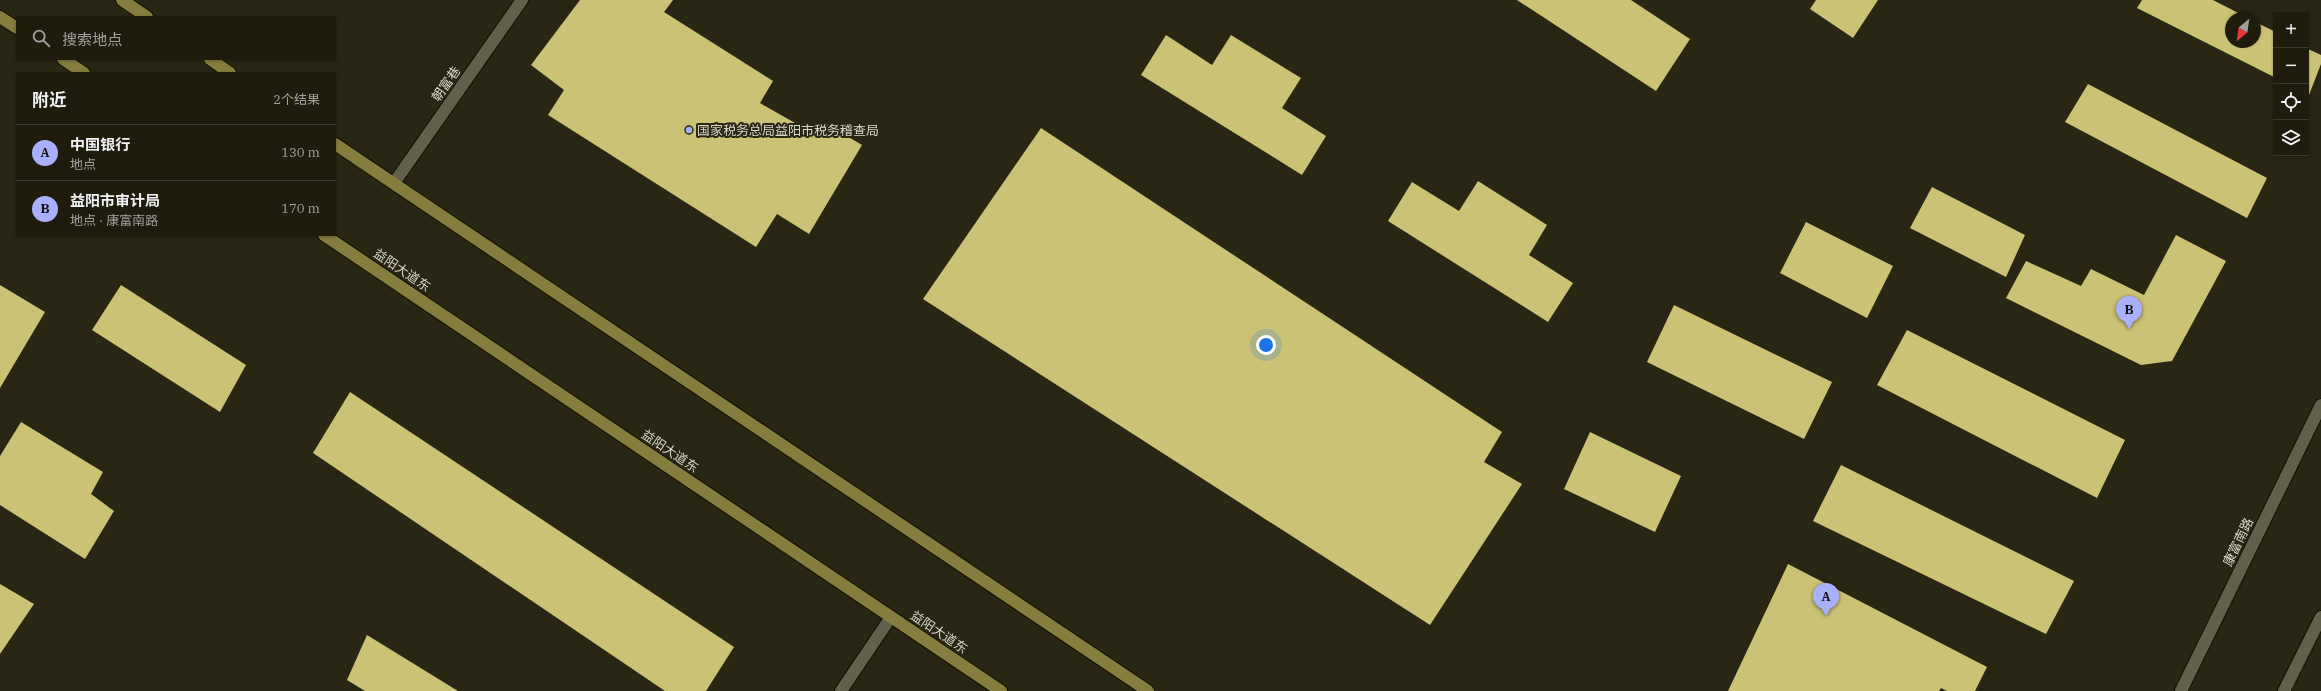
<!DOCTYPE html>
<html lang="zh">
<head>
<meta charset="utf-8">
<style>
  :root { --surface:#1f1c0e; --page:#272517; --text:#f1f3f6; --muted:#a1a19e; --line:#3c3a2e; --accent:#a9b0fc }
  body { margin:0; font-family:"IBM Plex Serif","Noto Sans SC",serif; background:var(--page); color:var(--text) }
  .controls { position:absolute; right:12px; top:12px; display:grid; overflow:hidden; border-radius:0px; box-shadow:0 1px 3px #0004 }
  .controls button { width:36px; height:36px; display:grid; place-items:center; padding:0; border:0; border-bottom:1px solid var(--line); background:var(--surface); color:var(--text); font:20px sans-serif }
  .compass { position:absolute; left:2225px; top:12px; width:36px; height:36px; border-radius:50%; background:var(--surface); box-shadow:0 1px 3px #0004; rotate:209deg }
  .you { position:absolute; left:1266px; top:345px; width:14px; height:14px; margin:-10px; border:3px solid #fff; border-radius:50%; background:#1a73e8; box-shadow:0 0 0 6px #1a73e833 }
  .badge { display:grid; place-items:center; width:26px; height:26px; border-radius:50%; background:var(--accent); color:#111; font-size:13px; font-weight:700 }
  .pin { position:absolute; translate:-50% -33px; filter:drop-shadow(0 1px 2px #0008) }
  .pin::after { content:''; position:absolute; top:21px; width:14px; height:12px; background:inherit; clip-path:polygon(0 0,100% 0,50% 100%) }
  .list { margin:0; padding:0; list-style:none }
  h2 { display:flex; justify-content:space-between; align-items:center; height:52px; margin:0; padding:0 16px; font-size:17px }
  h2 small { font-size:13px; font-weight:400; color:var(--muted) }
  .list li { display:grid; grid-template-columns:26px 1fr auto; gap:12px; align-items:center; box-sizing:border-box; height:56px; padding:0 16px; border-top:1px solid var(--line) }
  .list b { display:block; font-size:15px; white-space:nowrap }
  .list p { margin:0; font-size:13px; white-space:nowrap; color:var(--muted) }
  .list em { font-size:13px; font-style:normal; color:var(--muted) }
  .icon { flex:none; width:22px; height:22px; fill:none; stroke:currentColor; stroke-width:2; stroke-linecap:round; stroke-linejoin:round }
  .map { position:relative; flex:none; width:2321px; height:691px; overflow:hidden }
  .search { position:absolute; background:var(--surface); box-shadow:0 1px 3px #0004; left:16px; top:16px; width:320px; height:44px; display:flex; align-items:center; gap:10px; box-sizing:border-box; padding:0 14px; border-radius:0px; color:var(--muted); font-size:15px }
  .panel { position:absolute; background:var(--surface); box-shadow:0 1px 3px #0004; left:16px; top:72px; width:320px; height:164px; border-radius:0px }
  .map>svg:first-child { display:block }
  .building { fill:#ccc276 }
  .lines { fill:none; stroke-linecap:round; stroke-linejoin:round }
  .street-casing { stroke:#110f01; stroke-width:14 }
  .secondary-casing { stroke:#110f01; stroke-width:14 }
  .primary-casing { stroke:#110f01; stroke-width:14 }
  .street { stroke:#62604a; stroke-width:12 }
  .secondary { stroke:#62604a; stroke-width:12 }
  .primary { stroke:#857d3d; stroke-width:12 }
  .poi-dot { fill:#a9b0fc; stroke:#292613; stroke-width:1.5 }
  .labels { text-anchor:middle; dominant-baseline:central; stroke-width:4; stroke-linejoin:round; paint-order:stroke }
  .street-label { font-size:13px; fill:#dad8cc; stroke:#292613 }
  .poi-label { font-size:13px; fill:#dad8cc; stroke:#292613; text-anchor:start }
</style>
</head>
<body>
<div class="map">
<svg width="2321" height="691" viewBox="0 0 2321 691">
  <rect width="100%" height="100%" fill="#292613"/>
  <path class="building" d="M580,0H673L664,12L773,81L760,103L818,136L825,123L862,145L809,234L777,214L756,247L548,115L564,90L531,65Z
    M1517,0H1631L1690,39L1656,91Z
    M1816,0H1878L1853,38L1810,9Z
    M2142,0H2213L2248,18H2231V42H2255V22L2276,32V78L2137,8Z
    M1166,35L1212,65L1231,35L1301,78L1282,108L1326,136L1302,175L1141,75Z
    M2306,48L2321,55V64L2309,95L2306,93Z
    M2088,84L2267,178L2247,218L2065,122Z
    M1041,128L1502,432L1484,462L1522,484L1430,625L923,299Z
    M1478,181L1547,225L1529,255L1573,283L1548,322L1388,221L1412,182L1459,211Z
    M1932,187L2025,235L2006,277L1910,228Z
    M1806,222L1893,266L1867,318L1780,273Z
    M2176,235L2226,261L2172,361L2141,365L2006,298L2026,261L2081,286L2091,269L2144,295Z
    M0,285L45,312L0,388Z
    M121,285L246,365L220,412L92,330Z
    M1674,305L1832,382L1804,439L1647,362Z
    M1907,330L2125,440L2097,498L1877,385Z
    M350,392L734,647L706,691H665L313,453Z
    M21,422L103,472L91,494L114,511L85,559L0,505V456Z
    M1590,432L1681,476L1655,532L1564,489Z
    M1841,465L2074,581L2046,634L1813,521Z
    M1788,564L1987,667L1975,691H1947L1941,688L1939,691H1728Z
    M0,584L34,604L0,654Z
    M367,635L458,691H365L347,680Z"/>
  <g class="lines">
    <g class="street-casing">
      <path id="street" d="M394,183L522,0
        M841,691L891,617"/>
    </g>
    <g class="secondary-casing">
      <path id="secondary" d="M2181,691L2321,405
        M2284,691L2321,617"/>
    </g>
    <g class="primary-casing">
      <path id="primary" d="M122,0L147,17
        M0,17L17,28
        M63,59L84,73
        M210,59L230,73
        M335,144L1148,691
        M324,235L1001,691"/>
    </g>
    <use href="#street" class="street"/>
    <use href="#secondary" class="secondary"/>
    <use href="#primary" class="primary"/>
  </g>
  <circle class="poi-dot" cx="689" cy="130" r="4"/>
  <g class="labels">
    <g class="street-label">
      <text transform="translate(446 84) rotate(-55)">朝富巷</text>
      <text transform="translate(402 270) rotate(34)">益阳大道东</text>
      <text transform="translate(670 451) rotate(34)">益阳大道东</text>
      <text transform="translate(2238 542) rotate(-64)">康富南路</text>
      <text transform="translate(939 632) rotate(34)">益阳大道东</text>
    </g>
    <g class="poi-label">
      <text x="697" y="130">国家税务总局益阳市税务稽查局</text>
    </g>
  </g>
</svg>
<div class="controls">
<button>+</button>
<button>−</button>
<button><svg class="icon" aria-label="locate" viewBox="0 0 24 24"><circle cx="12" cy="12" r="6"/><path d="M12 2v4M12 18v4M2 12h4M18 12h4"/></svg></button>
<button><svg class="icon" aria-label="layers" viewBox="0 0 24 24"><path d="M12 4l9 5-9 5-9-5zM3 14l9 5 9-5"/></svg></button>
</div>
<svg class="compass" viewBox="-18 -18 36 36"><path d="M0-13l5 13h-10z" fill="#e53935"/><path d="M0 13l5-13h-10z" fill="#a1a19e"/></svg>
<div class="you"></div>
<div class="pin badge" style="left:1826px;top:616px">A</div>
<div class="pin badge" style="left:2129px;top:329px">B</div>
<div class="search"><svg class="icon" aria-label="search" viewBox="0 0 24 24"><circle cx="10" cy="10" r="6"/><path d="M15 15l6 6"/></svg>搜索地点</div>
<section class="panel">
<h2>附近<small>2个结果</small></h2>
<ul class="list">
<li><span class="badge">A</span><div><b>中国银行</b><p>地点</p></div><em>130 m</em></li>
<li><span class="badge">B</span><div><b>益阳市审计局</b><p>地点 · 康富南路</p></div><em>170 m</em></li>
</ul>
</section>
</div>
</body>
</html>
